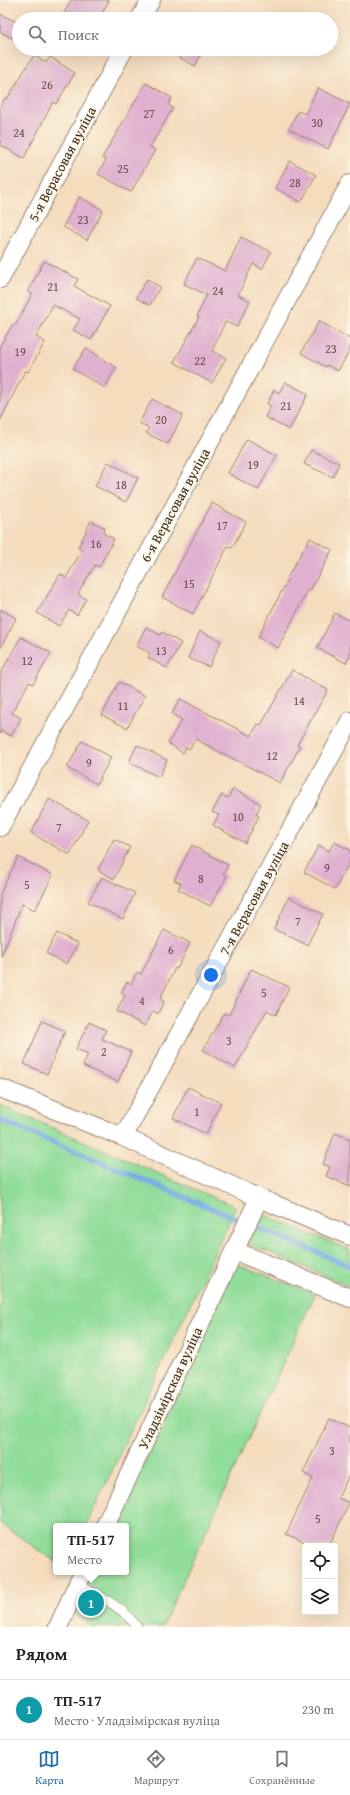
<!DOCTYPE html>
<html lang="ru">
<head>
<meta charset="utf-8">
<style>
  :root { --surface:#fff; --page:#f2f2f2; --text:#222; --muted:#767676; --line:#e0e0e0; --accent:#1f6fb2 }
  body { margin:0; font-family:"Gentium Book Plus",serif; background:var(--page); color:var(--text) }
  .controls { position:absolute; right:12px; bottom:12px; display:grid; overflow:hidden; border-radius:4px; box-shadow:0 4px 16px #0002 }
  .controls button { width:36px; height:36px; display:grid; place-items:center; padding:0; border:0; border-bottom:1px solid var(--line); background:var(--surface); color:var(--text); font:20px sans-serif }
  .you { position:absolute; left:211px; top:975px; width:14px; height:14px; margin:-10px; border:3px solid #fff; border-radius:50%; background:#1a73e8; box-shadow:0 0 0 6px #1a73e833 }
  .badge { display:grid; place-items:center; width:26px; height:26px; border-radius:50%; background:var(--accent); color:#fff; font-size:13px; font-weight:700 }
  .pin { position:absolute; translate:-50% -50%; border:2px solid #fff; box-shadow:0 1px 4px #0006 }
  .popup { position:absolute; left:53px; top:1523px; width:76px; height:52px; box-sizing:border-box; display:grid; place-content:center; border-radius:4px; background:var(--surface); filter:drop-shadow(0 1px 3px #0005); font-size:13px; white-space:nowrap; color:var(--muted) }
  .popup b { font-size:15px; color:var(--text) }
  .popup::after { content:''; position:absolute; left:50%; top:100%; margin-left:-8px; border:8px solid transparent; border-top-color:var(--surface) }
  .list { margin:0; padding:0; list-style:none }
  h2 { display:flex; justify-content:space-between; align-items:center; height:52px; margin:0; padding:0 16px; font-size:17px }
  h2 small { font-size:13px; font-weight:400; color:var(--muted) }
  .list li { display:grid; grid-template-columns:26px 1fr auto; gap:12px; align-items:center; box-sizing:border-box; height:60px; padding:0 16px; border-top:1px solid var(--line) }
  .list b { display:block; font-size:15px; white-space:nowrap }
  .list p { margin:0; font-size:13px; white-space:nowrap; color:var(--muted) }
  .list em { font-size:13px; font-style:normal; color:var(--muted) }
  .icon { flex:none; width:22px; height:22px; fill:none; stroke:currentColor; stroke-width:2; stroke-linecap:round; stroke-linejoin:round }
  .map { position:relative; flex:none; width:350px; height:1627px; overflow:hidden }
  .search { position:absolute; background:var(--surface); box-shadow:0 4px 16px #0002; left:12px; right:12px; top:12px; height:44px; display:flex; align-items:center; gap:10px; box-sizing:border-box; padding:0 14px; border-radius:22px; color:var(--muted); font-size:15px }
  .sheet { height:112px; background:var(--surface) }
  nav { display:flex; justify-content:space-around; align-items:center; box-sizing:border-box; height:56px; border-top:1px solid var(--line); background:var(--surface); font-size:11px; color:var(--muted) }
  nav a { display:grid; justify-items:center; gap:2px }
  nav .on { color:var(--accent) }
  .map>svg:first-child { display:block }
  .green { fill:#90dd9a; stroke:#66845c }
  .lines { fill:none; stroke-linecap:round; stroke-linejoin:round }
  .stream { stroke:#7aabe6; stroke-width:5.5 }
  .building { fill:#e0b0d0 }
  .lane-casing { stroke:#98836e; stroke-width:10 }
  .street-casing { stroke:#98836e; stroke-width:20 }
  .lane { stroke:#fff; stroke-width:9 }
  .street { stroke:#fff; stroke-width:18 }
  .labels { text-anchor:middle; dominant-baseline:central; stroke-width:3; stroke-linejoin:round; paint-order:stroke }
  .number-label { font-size:12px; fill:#644c4a }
  .street-label { font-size:14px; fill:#3b2a1e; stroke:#fcf5e5 }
</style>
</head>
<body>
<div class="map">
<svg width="350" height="1627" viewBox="0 0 350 1627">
  <rect width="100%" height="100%" fill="#fcf5e5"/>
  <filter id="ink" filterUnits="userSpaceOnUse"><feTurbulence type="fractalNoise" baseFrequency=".025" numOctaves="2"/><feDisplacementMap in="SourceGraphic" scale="8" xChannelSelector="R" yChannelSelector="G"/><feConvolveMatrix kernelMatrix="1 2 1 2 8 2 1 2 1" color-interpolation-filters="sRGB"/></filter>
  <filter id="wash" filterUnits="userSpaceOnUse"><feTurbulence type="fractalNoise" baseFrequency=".012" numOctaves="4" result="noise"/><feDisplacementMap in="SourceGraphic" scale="16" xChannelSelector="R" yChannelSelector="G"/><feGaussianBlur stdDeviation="0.9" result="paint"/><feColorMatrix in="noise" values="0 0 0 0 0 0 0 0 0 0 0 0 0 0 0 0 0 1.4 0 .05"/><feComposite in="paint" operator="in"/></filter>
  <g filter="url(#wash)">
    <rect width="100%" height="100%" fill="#f4dcbd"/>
    <path class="green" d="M0,1105L236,1207L86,1526H56V1562L0,1523Z
      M262,1214L350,1250V1286L247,1243Z
      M237,1264L315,1294L162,1627H93L73,1614L93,1572H126V1526H115Z"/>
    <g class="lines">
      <path class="stream" d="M0,1120L350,1266"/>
    </g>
    <g id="blocks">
      <path class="building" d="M71,0H109L99,19H61Z
        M0,14L19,23V41L0,32Z
        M164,49H204L195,66Z
        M34,55L46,63L50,57L75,73L56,104L53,102L24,158L0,145V107L5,98L7,99Z
        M146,83L172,98L168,105L173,108L150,147L155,150L131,192L98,174L106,160L102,158Z
        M318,88L350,104L328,149L289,129L298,111L305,114Z
        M290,161L316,175L301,202L275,188Z
        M79,197L103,210L87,240L63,227Z
        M241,237L271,252L262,269L253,264L238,295L250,301L237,327L225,322L212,351L226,358L212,383L174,362L199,317L197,316L207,295L184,284L197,258L225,271Z
        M44,261L78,279L74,286L110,306L91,340L73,330L80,319L53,305L36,337L45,342L28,372L25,371L0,421V346L13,324L16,325L32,294L28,292Z
        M147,279L160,287L150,305L136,298Z
        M319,321L350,339V350L338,371L327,365L326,367L301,353Z
        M86,348L98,356V357L116,367L105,388L73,369Z
        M285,382L308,394L289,430L265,417L271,406L267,404L274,390L279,393Z
        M152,399L183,415L168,444L146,433L149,428L139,423Z
        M247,439L277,455L258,490L228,473Z
        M311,450L339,463L333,477L304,464Z
        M108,462L138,478L126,502L95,486Z
        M212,503L246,522L232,548L228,546L193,614L162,597Z
        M91,521L105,528L103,533L114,539L99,567L95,565L78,594L86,599L77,615L69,610L59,626L37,613L60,574L66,578L82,550L78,548Z
        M310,538L332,550L310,591L308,590L278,648L258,637L288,579L287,578Z
        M0,609L16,618L0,649Z
        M335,613L350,621V655L346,663L317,648Z
        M146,627L160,635L162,632L181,643L167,668L148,658L150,653L136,646Z
        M200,631L221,641L209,667L188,658Z
        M21,637L51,653L33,684L29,682L12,713L21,718L11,736L1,731L0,734V674Z
        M292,670L328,690L297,745L300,746L280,783L195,739L190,749L186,747L183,753L168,743L182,720L172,714L180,699L251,736L258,724L261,725Z
        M119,682L145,696L127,728L102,715Z
        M82,741L111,757L97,784L67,768Z
        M137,745L167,760L159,777L129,762Z
        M233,789L261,804L256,814L259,816L245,843L213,825L219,815L212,812L222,795L228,798Z
        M49,799L88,820L70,855L31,833Z
        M114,839L130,847L114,879L98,870Z
        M334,842L350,850V861L335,889L304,872L319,845L329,851Z
        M192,845L228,865L223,874L227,876L210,906L178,889L181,883L174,880Z
        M18,857L53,875L35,910L22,904L1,957L0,894Z
        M102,877L135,893L123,919L88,902Z
        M289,897L323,914L307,945L274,929Z
        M164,930L190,943L177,969L175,968L160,999L164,1001L158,1014L153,1011L145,1026L117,1011L125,995L121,993L127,982L131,984L137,972L141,974Z
        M57,933L78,944L67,964L46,953Z
        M251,969L289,987L276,1015L267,1010L235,1068L203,1050L224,1013L229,1015Z
        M42,1021L65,1031L47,1074L24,1064Z
        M89,1022L106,1030L102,1039L131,1052L118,1082L83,1066L88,1054L76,1049Z
        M188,1087L221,1103L206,1134L173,1118Z
        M335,1133L350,1139V1186L326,1176L330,1167L323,1164Z
        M329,1418L350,1428V1473L338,1498L349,1503L329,1546H313L286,1534L313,1478L303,1473Z"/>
    </g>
  </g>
  <g filter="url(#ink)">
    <use href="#blocks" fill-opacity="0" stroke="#98836e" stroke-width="1"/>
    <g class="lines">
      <g class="lane-casing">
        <path id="lane" d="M77,1584C99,1596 122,1606 137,1627"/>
      </g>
      <g class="street-casing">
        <path id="street" d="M140,19L151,0
          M0,279L124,49
          M0,827L350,184
          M0,1088L123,1137L259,1198L350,1236
          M123,1137L350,721
          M235,1251L350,1298
          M105,1526L259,1198
          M58,1627L83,1572"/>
      </g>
      <use href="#lane" class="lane"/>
      <use href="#street" class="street"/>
    </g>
  </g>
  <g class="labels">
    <g class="number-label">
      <text x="47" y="84">26</text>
      <text x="149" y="113">27</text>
      <text x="317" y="122">30</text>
      <text x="19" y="132">24</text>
      <text x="123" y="168">25</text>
      <text x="295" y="182">28</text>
      <text x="83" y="219">23</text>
      <text x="53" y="286">21</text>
      <text x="218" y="290">24</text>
      <text x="331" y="348">23</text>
      <text x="20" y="351">19</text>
      <text x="200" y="360">22</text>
      <text x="286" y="405">21</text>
      <text x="161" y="419">20</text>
      <text x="253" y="464">19</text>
      <text x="121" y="484">18</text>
      <text x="222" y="525">17</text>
      <text x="96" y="543">16</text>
      <text x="189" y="583">15</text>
      <text x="161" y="650">13</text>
      <text x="27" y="660">12</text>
      <text x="299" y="700">14</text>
      <text x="123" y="705">11</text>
      <text x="272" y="755">12</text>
      <text x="89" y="762">9</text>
      <text x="238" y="816">10</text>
      <text x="59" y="827">7</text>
      <text x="327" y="867">9</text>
      <text x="201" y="878">8</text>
      <text x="27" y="884">5</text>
      <text x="298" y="921">7</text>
      <text x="171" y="949">6</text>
      <text x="264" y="992">5</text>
      <text x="142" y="1000">4</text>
      <text x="229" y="1040">3</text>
      <text x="104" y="1051">2</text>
      <text x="197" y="1111">1</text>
      <text x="332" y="1450">3</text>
      <text x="318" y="1518">5</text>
    </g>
    <g class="street-label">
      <text transform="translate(62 164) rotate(-62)">5-я Верасовая вуліца</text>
      <text transform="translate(175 505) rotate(-61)">6-я Верасовая вуліца</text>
      <text transform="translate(254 898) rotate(-61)">7-я Верасовая вуліца</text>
      <text transform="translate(170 1388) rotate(-65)">Уладзімірская вуліца</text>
    </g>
  </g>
</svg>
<div class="controls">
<button><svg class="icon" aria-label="locate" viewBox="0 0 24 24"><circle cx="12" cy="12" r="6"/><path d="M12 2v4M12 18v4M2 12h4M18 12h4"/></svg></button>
<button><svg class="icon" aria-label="layers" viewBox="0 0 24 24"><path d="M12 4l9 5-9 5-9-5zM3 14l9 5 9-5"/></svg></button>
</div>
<div class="you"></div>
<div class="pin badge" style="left:91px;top:1603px;background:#0f9aa8">1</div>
<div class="popup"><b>ТП-517</b>Место</div>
<div class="search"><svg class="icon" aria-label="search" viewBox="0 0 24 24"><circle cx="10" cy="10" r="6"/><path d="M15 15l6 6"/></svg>Поиск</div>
</div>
<section class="sheet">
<h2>Рядом<small></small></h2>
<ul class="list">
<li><span class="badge" style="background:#0f9aa8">1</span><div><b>ТП-517</b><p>Место · Уладзімірская вуліца</p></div><em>230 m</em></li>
</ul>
</section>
<nav>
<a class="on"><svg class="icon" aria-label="map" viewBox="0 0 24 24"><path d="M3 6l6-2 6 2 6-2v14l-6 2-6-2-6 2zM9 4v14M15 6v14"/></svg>Карта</a>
<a><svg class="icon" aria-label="directions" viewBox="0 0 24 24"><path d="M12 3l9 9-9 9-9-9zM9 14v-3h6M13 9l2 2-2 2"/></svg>Маршрут</a>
<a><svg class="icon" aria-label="saved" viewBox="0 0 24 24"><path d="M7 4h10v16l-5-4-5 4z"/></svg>Сохранённые</a>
</nav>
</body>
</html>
